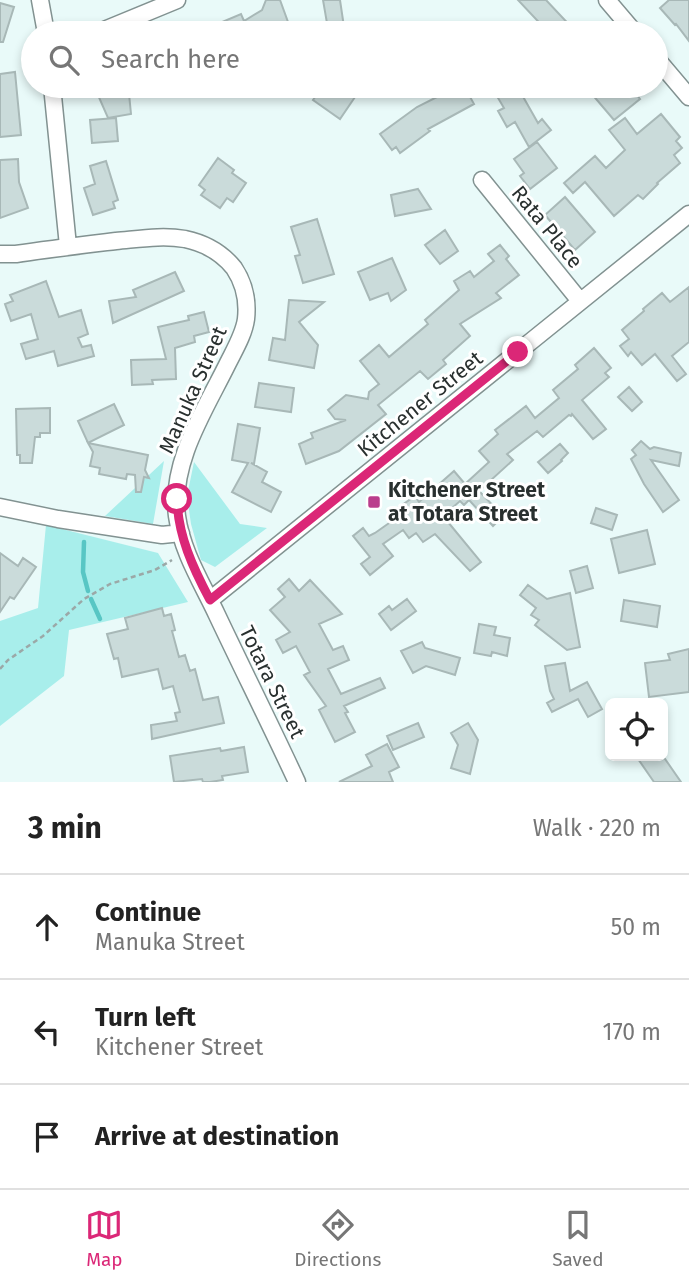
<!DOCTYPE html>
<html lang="en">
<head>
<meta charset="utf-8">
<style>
  :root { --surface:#fff; --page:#f2f2f2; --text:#222; --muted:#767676; --line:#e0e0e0; --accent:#db2777 }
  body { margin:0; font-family:"Fira Sans",sans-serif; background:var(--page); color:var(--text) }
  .controls { position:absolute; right:21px; bottom:21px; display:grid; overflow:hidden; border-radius:10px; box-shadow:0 4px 10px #0003 }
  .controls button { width:63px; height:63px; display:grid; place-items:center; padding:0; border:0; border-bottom:2px solid var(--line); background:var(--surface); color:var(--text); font:35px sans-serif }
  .stop { position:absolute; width:21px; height:21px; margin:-16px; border:5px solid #db2777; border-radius:50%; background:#fff }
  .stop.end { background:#db2777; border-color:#fff; box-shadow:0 2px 7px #0008 }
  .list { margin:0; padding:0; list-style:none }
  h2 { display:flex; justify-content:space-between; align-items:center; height:91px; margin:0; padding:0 28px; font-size:30px }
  h2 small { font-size:23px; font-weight:400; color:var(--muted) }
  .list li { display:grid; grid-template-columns:46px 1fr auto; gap:21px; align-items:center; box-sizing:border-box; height:105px; padding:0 28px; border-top:2px solid var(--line) }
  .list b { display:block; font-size:26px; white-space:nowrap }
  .list p { margin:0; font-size:23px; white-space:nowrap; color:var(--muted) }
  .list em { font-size:23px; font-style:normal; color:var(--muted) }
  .icon { flex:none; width:38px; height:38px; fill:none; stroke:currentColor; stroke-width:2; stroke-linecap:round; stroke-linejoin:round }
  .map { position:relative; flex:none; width:689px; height:782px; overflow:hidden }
  .search { position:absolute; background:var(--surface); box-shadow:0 4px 10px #0003; left:21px; right:21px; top:21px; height:77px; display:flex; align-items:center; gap:18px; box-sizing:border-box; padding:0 24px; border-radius:38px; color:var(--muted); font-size:26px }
  .sheet { height:406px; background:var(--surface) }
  nav { display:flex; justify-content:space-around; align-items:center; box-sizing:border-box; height:98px; border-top:2px solid var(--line); background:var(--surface); font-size:19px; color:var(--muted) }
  nav a { display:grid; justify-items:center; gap:4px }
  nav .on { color:var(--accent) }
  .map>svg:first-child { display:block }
  .green { fill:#a8eeeb }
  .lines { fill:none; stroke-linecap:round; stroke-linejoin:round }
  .stream { stroke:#58c6c4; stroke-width:4.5 }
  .building { fill:#cadbda; stroke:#a8b8b7; stroke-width:2 }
  .minor-casing { stroke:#829291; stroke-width:19 }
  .path { stroke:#9ba8a7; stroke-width:2.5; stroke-dasharray:5 3.5; stroke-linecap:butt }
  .minor { stroke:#fff; stroke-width:16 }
  .route { stroke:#db2777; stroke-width:9 }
  .poi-dot { fill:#ba3d8c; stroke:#fff; stroke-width:2.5 }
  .labels { text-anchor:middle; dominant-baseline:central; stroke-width:6; stroke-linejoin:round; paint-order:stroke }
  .street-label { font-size:21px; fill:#29302f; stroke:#fff }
  .poi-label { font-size:21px; font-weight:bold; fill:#29302f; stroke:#fff; text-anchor:start }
</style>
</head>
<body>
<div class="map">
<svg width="689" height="782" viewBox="0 0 689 782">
  <rect width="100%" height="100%" fill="#e9faf9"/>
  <path class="green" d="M164,461L153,524L105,516Z
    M194,462L240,524L267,528L215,567L201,560L191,524L187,496Z
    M46,525L158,553L188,602L69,630L64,676L0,726V621L38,608Z"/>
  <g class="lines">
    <path class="stream" d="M84,542L83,572L88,591
      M91,599L100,619"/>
  </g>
  <path class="building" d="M266,0H280L292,33H226L222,22L241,14L244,21L262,10Z
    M323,0H340L344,27L328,29Z
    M518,0H546L577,33H549Z
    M669,0H689V41L676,24L675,25L660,8Z
    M0,3L14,7L3,42H0Z
    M15,72L21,135L0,137V74Z
    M94,86H112L116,96L129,94L131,114L108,118Z
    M323,86H346L355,93V97L340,119L313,100Z
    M445,86H464L474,104L428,129L430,131L400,153L396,147L392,150L380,134L417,107L441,95L438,89Z
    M491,86H517L538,123L542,119L551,130L529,147L515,122L507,127L498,111L504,108Z
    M585,86H630L640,99L614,120Z
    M661,114L680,137L676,141L682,148L674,155L680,163L657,183L658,184L643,199L638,195L614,216L585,182L573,193L564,183L595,156L606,168L625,150L609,130L625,118L637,134Z
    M116,118L118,141L92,143L90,120Z
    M537,142L557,168L530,189L520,176L524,173L514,159Z
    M218,158L234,170L232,173L246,183L233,202L227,198L220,208L201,195L205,190L199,185Z
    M18,159L19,182L28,208L0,218V160Z
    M106,161L118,200L113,202L115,208L93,215L84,188L95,184L90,166Z
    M418,189L431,209L395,216L391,195Z
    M565,197L595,232L575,250L545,215Z
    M317,219L334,274L303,283L295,256L300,255L291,227Z
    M445,230L458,251L440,264L425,245Z
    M500,245L509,256L506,259L519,275L496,293L501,298L460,324L470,336L443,360L446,364L428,379L420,371L378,405L386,414L339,451L306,464L299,444L313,438L311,433L346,420L335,419L328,410L346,395L368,399L369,392L379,384L360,361L379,345L389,357L428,324L425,320L459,290L454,281L470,271L474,277L494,261L488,254Z
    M392,258L406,290L391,301L388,293L370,300L358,272Z
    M175,272L184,291L113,323L109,301L136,297L133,290Z
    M46,281L59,317L81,310L88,334L78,338L82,347L91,345L94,356L58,366L54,351L26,359L21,344L38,339L31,314L11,321L5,304L13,301L10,295Z
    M689,287V342L672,356L686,374L677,381L655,354L642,365L631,352L628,356L620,346L629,339L622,330L644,311L643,309L662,293L670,302Z
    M289,300L324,302L299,322L318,345L314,368L269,360L273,338L285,340Z
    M204,312L209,332L194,336L195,342L175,348L176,379L152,380L153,384L132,385L131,360L166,359L158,327L189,320L188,316Z
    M594,348L611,368L605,373L609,377L582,400L606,429L593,439L572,414L571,416L569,415L543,437L537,431L507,454L513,460L479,491L503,516L493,526L469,500L464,505L460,501L443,516L481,562L470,571L435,534L423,542L416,533L409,538L403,530L383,544L393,556L370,575L361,564L370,557L353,536L363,528L369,536L375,533L399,516L395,510L415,496L419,502L454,471L465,484L489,462L479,451L498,434L495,430L526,406L535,418L559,398L553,390L578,369L575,365Z
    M259,383L294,388L291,412L255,407Z
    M629,387L642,402L632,411L618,397Z
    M114,404L124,425L88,443L78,421Z
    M50,408V433H40V437H35L32,463H20V455H17L16,409Z
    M238,424L260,428L254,464L251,463L267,472L262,482L281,492L271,512L232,492L248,463L232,460Z
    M641,441L650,449L654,447L681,453L679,466L651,460L679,500L663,512L644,484L631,459L636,455L632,450Z
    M88,443L148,455L145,470L149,478L144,477L141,492H136L135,475L127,474L126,479L99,474L100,468L90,466L93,452Z
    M560,444L568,453L561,460L562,461L548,473L538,462Z
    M596,508L617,515L612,530L591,523Z
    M647,530L655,564L619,573L611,539Z
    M0,553L18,566L23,558L36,567L14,599L10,597L0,612Z
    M587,566L593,588L576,593L570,571Z
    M289,579L299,591L310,580L342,614L319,624L333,650L343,646L349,660L328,669L341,694L380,678L385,688L344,706L348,712L345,713L355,732L335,742L319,710L326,706L304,675L310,672L296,646L283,653L276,640L290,632L270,610L285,597L278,589Z
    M528,585L547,599L570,593L580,647L567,650L535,625L539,620L531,615L536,608L520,595Z
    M407,599L416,611L391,630L379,614L389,606L392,610Z
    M624,600L660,606L657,627L621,621Z
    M162,608L164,616L171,614L175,630L172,631L179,657L185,655L190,671L195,669L203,700L218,697L224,723L152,739L151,725L177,721L175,713L180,712L173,686L163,689L158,669L122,677L118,658L114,659L107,634L128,629L125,618Z
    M479,624L496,627L494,635L510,638L507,656L492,652L491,656L474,653Z
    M422,642L425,648L460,658L455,675L426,666L413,673L401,651Z
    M689,649V692L649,697L645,663L670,660L668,654Z
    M565,663L570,691L587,682L602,709L588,717L578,699L552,712L547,703L554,699L550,691L545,666Z
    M418,723L424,737L393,750L387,736Z
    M468,723L478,740L470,774L451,768L458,745L451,733Z
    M387,744L399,767L389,772L393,782H339L372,766L366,755Z
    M244,747L248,772L222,776L223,780L210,782H203L202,779L174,782L170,756L220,748L221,751Z
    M636,756H663L681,782H654Z"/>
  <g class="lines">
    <g class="minor-casing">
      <path id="minor" d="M40,0L46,33
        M607,0L635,33
        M97,33L177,0
        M656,58L689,97
        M52,86L68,246
        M482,180L580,301
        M0,254H16C49,249 83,245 116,241C139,239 162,235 185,239C204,243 222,253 234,268C244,283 248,301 246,319C244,334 235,349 228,363C205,410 170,462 177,516C182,552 202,583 217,615C243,670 271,726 297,782
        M0,507L58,519L162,535L181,533
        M210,600L689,214"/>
    </g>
    <path class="path" d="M0,669L8,660L43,636L84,599L110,584L155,570L172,560"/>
    <use href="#minor" class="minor"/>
  </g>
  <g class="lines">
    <path class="route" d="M177,499C178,536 193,568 210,600L518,352"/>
  </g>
  <rect class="poi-dot" x="367" y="495" width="14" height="14" rx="3.5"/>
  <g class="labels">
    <g class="street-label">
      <text transform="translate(547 227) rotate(51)">Rata Place</text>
      <text transform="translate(193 390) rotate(-66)">Manuka Street</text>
      <text transform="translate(420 404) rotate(-39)">Kitchener Street</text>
      <text transform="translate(272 682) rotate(64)">Totara Street</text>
    </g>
    <g class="poi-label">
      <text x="388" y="490">Kitchener Street<tspan x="388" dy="24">at Totara Street</tspan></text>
    </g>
  </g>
</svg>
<div class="controls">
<button><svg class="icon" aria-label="locate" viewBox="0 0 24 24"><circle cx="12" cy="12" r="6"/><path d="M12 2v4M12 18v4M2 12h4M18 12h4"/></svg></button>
</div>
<div class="stop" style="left:177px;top:499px"></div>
<div class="stop end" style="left:518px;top:352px"></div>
<div class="search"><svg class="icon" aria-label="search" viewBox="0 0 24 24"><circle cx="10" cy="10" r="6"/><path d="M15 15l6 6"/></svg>Search here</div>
</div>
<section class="sheet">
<h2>3 min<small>Walk · 220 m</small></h2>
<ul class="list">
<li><svg class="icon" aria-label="ahead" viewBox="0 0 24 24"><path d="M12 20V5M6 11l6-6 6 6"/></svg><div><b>Continue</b><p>Manuka Street</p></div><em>50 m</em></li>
<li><svg class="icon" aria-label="left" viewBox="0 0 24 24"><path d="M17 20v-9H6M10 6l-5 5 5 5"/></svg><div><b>Turn left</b><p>Kitchener Street</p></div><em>170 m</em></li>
<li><svg class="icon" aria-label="arrive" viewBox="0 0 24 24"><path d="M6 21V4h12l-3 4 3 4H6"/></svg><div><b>Arrive at destination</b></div></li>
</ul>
</section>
<nav>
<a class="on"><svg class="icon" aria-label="map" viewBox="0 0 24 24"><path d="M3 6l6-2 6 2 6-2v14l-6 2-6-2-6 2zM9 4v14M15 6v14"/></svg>Map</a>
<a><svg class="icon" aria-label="directions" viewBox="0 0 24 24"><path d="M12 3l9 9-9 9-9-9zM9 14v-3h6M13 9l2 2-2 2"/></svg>Directions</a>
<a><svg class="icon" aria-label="saved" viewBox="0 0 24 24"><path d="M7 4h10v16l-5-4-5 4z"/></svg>Saved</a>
</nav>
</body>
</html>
